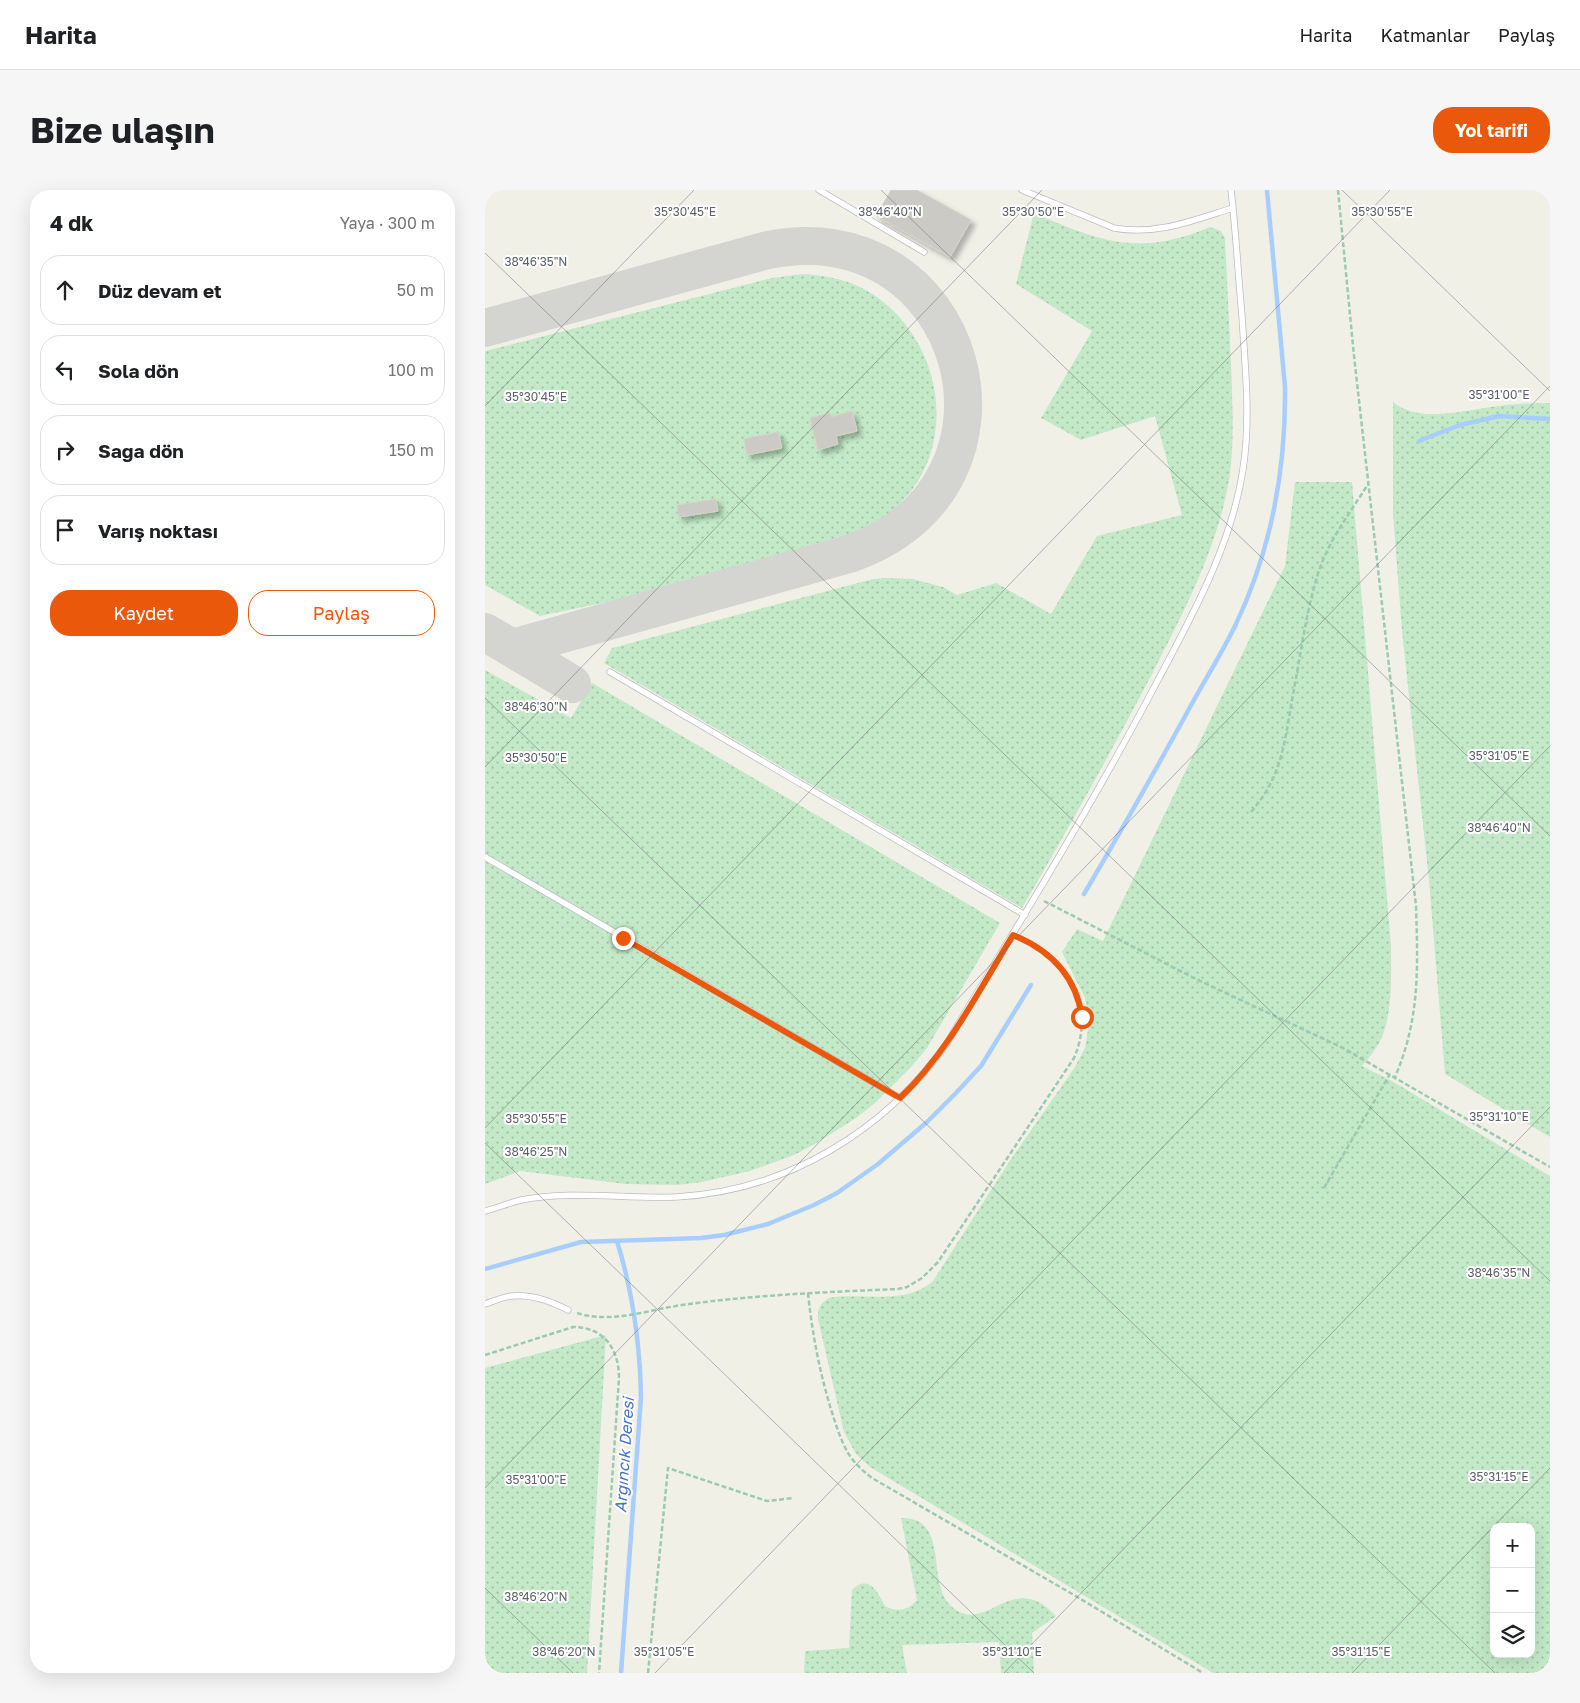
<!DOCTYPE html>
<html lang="tr">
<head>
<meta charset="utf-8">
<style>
  :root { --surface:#fff; --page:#f6f6f6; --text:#202124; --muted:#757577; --line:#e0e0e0; --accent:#ea580c }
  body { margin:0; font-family:"Golos Text",sans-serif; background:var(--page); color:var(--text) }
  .controls { position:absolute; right:15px; bottom:15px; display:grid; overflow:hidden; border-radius:10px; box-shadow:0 5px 20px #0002 }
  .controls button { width:45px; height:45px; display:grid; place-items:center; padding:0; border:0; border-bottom:1px solid var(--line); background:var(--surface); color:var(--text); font:25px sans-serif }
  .stop { position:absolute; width:15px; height:15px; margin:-11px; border:4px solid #ea580c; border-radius:50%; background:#fff }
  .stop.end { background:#ea580c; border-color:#fff; box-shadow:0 1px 5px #0008 }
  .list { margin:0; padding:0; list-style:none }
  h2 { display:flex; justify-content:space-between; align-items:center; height:65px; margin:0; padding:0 20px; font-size:21px }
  h2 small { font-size:16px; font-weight:400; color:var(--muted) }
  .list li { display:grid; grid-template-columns:32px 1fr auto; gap:15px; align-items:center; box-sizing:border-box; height:70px; margin:0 10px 10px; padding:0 10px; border:1px solid var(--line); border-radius:20px }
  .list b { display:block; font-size:19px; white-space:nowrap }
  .list em { font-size:16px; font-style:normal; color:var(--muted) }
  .actions { display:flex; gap:10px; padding:15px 20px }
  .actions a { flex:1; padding:11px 0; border:1px solid var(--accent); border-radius:20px; text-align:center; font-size:18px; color:var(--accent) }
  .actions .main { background:var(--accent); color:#fff }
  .icon { flex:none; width:28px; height:28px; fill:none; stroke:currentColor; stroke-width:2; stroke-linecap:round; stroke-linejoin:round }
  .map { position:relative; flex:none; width:1065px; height:1483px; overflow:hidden; border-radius:20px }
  header { display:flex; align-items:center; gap:30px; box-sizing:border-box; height:70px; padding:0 25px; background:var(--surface); border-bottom:1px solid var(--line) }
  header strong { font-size:24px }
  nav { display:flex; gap:28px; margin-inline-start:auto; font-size:18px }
  .intro { display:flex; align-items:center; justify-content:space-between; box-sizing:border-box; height:120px; padding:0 30px }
  h1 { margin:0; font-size:35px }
  .button { padding:12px 22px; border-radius:20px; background:var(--accent); color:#fff; font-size:18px; font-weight:700 }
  main { display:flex; gap:30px; padding:0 30px }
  aside { flex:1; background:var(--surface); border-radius:20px; box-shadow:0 5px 20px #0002 }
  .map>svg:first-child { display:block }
  .grass { fill:url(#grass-dots); fill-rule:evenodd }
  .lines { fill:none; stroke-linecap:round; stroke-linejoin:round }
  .stream { stroke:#a8cdff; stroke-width:4.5 }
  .taxiway { stroke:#d4d4d0; stroke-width:38 }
  .building { fill:#cccac4; stroke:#d6d3c5; filter:url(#shadow) }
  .lane-casing { stroke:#bbbdc2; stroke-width:7 }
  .path { stroke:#9bcaaf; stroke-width:2.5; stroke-dasharray:5 2.5; stroke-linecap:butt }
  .lane { stroke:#fff; stroke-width:5.5 }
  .route { stroke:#ea580c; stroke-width:6 }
  .ticks { fill:none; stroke:#5e6167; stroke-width:1; stroke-opacity:0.45 }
  .labels { text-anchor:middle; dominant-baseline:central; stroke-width:4; stroke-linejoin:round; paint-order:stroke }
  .water-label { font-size:16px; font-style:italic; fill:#4572c8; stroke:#fff }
  .ticks-label { font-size:12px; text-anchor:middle; fill:#5e6167; stroke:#fff; stroke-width:4; stroke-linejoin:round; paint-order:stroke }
</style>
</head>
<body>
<header>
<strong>Harita</strong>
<nav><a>Harita</a><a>Katmanlar</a><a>Paylaş</a></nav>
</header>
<div class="intro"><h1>Bize ulaşın</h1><a class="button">Yol tarifi</a></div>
<main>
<aside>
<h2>4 dk<small>Yaya · 300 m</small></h2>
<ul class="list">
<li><svg class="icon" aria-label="ahead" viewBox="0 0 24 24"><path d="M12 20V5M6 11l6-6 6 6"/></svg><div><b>Düz devam et</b></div><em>50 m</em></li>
<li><svg class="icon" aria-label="left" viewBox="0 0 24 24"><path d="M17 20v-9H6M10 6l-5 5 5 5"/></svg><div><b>Sola dön</b></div><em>100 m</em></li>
<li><svg class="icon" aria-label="right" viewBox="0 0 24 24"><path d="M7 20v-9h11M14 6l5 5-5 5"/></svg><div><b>Sağa dön</b></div><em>150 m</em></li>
<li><svg class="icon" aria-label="arrive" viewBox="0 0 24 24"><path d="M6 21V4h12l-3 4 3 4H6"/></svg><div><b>Varış noktası</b></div></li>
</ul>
<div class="actions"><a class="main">Kaydet</a><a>Paylaş</a></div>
</aside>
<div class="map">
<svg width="1065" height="1483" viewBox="0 0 1065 1483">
  <defs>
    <pattern id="grass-dots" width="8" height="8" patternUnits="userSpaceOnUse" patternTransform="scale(1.25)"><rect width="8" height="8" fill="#c3e9c8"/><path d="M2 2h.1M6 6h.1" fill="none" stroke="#a2c0a6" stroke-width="1.8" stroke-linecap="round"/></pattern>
    <filter id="shadow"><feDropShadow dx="4.5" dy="4.5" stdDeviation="2.5" flood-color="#0004"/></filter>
  </defs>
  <rect width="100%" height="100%" fill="#f1f0e7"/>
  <path class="grass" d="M549,23C616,52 655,67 725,37L736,41L740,48C742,89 744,131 746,173C747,212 750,251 744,290C732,360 698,423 666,486C625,564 582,641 537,718L119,473L127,458L388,389L401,388L428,389L458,397L472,405L511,393L566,424L612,346L697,325L670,226L596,250L556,228L607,141L531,94Z
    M317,84C337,85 355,88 373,96C444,130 474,224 433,291C420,312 401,328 380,340L136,409L55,426L0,395V161L287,88Z
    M908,212C932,233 978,221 1006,217C1026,214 1046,213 1065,213V947L960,884L944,690L917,441L908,324Z
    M810,292H867L906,756C906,785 908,819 897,847C892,858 885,867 877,876L907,891L1065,986V1483H728L385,1277L371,1264L359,1242L333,1129C332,1119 336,1113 344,1108C378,1102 420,1116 448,1091L524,972L590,877L600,858L604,834L600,808L577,762L592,739L618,751L800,376ZM1009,1337H1046V1464H1009Z
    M0,480L86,528L107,493L515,733L442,858L426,877L390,913L371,928L330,954L309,965L265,981L217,992L192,995L141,994L35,981L0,994Z
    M121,1145L102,1483H0V1178Z
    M416,1328C466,1327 440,1392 466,1416C501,1448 527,1377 571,1426L547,1443L549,1483H516L514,1452L417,1455L422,1483H319L320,1461L364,1458L367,1400C384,1383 393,1403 400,1416C413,1423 423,1420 432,1410Z"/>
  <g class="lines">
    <path class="stream" d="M934,251L975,235L1014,226L1065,229
      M599,704C635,643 670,581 704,519C719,491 736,465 750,436C786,361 801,280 800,197L782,0
      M132,1051C148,1103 155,1153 156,1207L136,1483
      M0,1079L96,1052L216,1048L239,1045L283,1034L329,1015L352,1003L393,974L442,932L470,904L496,876L546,795"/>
    <path class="taxiway" d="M0,138L279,61C482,16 562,296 364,364L27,458
      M0,442L87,494"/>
  </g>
  <path class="building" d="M406,0H432L486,30L465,67L391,26Z
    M367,221L372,241L351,246L353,254L333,260L325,228L345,223L346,227Z
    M293,242L297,258L262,265L259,249Z
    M231,309L233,321L194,327L192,315Z"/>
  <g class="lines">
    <g class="lane-casing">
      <path id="lane" d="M334,0L439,62
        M537,0L629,38C671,46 709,30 748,18
        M125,482L540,725
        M0,667L415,908
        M0,1021C12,1018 24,1013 36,1010C87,1000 140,1009 191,1007C301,1001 399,942 462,853C534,733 608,614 673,490C708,424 747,354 758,279C766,228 760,177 757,126C753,84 751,42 746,0
        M0,1114C9,1111 18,1107 27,1106C46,1104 66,1111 83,1120"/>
    </g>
    <path class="path" d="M853,0L869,166L931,716C933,778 935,829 910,887
      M766,622C797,586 799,555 807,510C815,469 820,427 832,387C842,352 864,325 883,294
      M559,711L711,789L858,858L1065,977
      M839,998L905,884
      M323,1103C327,1142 334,1179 345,1216C350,1232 355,1249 363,1263C369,1273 378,1281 387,1288L589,1405L718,1483
      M92,1123C127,1134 162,1120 197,1115C268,1105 341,1102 413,1099L422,1097L437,1088L453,1072L589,868C611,817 584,771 536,749
      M0,1165L88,1137C119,1137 134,1159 134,1188L114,1483
      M163,1483L183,1278L282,1311L309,1308"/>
    <use href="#lane" class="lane"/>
  </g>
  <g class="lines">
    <path class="route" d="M138,748L415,908C463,862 493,802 528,745C565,760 591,786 597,827"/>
  </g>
  <path class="ticks" d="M396,0L1065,646M857,0L1065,201M0,63L1065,1091M0,216L209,0M0,508L1010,1483M0,577L557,0M0,938L905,0M0,953L549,1483M0,1298L1065,196M0,1398L88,1483M170,1483L1065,556M519,1483L1065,917M867,1483L1065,1278"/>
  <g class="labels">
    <g class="water-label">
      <text transform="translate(139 1265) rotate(-86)">Argıncık Deresi</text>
    </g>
  </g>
  <g class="ticks-label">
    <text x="405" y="26">38°46'40"N</text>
    <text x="200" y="26">35°30'45"E</text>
    <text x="548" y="26">35°30'50"E</text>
    <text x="897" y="26">35°30'55"E</text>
    <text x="51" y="76">38°46'35"N</text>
    <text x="1014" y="209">35°31'00"E</text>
    <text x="51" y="211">35°30'45"E</text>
    <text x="51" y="521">38°46'30"N</text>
    <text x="1014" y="570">35°31'05"E</text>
    <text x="51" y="572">35°30'50"E</text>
    <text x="1014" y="642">38°46'40"N</text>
    <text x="1014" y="931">35°31'10"E</text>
    <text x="51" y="933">35°30'55"E</text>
    <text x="51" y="966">38°46'25"N</text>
    <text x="1014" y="1087">38°46'35"N</text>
    <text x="1014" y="1291">35°31'15"E</text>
    <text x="51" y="1294">35°31'00"E</text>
    <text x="51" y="1411">38°46'20"N</text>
    <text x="179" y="1466">35°31'05"E</text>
    <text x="527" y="1466">35°31'10"E</text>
    <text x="876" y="1466">35°31'15"E</text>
    <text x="79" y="1466">38°46'20"N</text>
  </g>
</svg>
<div class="controls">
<button>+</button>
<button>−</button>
<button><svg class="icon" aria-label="layers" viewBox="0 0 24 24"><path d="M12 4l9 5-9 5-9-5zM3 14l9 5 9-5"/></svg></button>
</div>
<div class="stop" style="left:597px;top:827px"></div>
<div class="stop end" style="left:138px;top:748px"></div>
</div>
</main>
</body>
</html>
